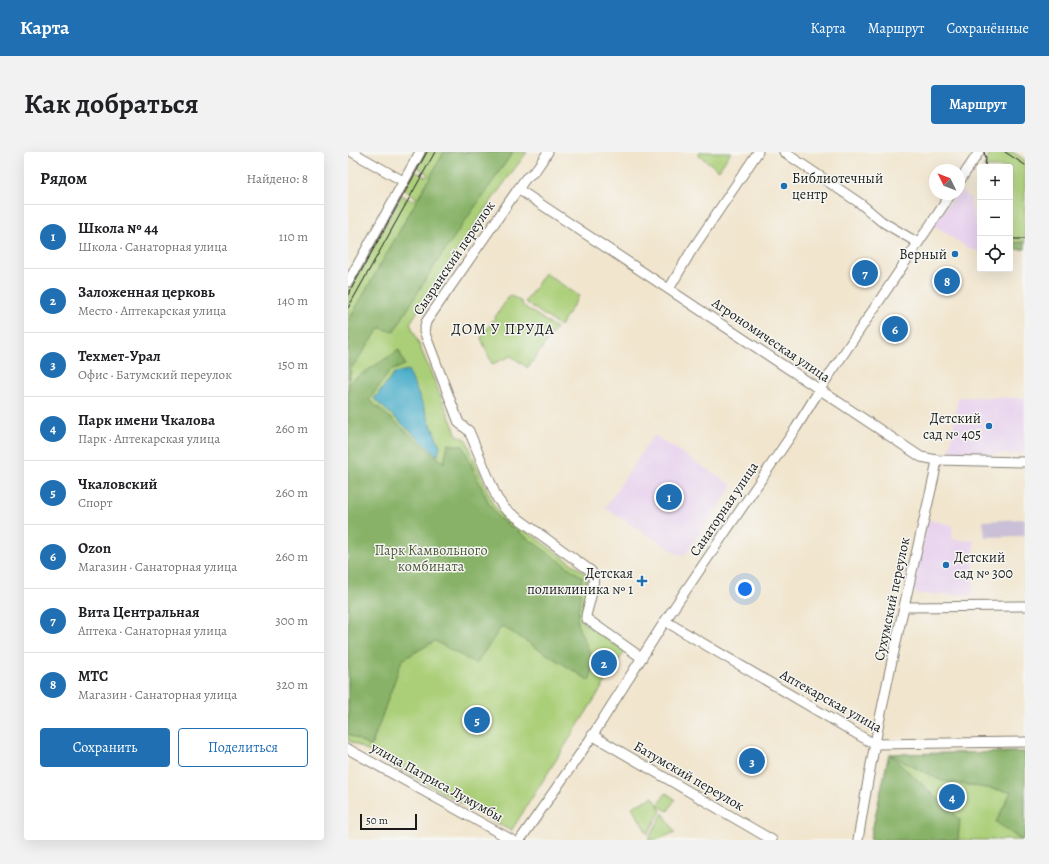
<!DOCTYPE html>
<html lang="ru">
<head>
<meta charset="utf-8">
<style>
  :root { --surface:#fff; --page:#f2f2f2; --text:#202124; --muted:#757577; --line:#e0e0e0; --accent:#1f6fb2 }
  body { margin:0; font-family:Alegreya,serif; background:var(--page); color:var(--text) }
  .controls { position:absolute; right:12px; top:12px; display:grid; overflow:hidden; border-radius:4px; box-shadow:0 4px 16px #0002 }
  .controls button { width:36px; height:36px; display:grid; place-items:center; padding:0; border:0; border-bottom:1px solid var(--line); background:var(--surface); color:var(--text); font:20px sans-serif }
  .compass { position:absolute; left:581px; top:12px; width:36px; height:36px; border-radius:50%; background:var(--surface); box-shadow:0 4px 16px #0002; rotate:313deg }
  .scale { position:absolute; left:12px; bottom:10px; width:57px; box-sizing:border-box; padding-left:4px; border:2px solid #1c1c1c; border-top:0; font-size:11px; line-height:14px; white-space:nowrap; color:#1c1c1c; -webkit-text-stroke:3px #f6f6f2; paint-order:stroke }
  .you { position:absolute; left:397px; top:437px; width:14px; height:14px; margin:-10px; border:3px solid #fff; border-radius:50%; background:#1a73e8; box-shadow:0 0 0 6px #1a73e833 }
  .badge { display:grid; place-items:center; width:26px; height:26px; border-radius:50%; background:var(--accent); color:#fff; font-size:13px; font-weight:700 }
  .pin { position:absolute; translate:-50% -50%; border:2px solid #fff; box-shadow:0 1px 4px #0006 }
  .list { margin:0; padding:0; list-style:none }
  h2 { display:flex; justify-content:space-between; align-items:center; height:52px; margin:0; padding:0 16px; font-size:17px }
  h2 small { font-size:13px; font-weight:400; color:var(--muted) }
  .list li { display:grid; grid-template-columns:26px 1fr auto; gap:12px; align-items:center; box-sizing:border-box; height:64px; padding:0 16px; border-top:1px solid var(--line) }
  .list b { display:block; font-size:15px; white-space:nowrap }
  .list p { margin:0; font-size:13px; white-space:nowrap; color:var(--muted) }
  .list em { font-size:13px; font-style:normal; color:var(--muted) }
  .actions { display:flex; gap:8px; padding:12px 16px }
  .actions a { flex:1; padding:9px 0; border:1px solid var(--accent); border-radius:4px; text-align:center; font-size:14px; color:var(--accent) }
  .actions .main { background:var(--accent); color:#fff }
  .icon { flex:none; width:22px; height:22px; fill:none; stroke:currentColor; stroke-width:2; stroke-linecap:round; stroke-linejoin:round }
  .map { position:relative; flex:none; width:677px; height:688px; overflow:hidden; border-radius:4px }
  header { display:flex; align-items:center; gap:24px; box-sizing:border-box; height:56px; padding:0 20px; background:var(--accent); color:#fff }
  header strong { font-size:19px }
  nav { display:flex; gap:22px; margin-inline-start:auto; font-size:14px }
  .intro { display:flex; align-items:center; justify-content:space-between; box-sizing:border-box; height:96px; padding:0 24px }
  h1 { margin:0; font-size:28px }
  .button { padding:10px 18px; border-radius:4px; background:var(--accent); color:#fff; font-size:14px; font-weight:700 }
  main { display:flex; gap:24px; padding:0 24px }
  aside { flex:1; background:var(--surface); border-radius:4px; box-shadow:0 4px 16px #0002 }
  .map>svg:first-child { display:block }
  .built { fill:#e8d2ee }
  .industrial { fill:#c9bfd7 }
  .green { fill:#abcf78; stroke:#64764a }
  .forest { fill:#88b268; stroke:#526742 }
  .water { fill:#4aadc9; stroke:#336472 }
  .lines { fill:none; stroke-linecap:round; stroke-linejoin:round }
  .minor-casing { stroke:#868074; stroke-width:11 }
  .minor { stroke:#fff; stroke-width:9 }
  .tram { stroke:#1c1c1c; stroke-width:1 }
  .poi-dot { fill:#1f6fb2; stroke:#f6f6f2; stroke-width:1.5 }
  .labels { text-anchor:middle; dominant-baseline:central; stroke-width:3; stroke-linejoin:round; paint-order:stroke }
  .poi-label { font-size:14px; fill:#1c1c1c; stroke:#f6f6f2; text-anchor:end }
  .street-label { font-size:14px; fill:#1c1c1c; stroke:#f6f6f2 }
  .park-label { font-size:14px; fill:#4e5b3c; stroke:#f6f6f2 }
  .neighbourhood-label { font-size:15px; letter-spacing:1px; fill:#1c1c1c; stroke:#f6f6f2 }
</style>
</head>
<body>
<header>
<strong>Карта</strong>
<nav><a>Карта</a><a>Маршрут</a><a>Сохранённые</a></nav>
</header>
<div class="intro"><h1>Как добраться</h1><a class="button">Маршрут</a></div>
<main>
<aside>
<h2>Рядом<small>Найдено: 8</small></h2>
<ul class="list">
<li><span class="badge">1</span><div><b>Школа № 44</b><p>Школа · Санаторная улица</p></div><em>110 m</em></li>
<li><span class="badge">2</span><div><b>Заложенная церковь</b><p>Место · Аптекарская улица</p></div><em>140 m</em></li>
<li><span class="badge">3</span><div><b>Техмет-Урал</b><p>Офис · Батумский переулок</p></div><em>150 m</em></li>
<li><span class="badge">4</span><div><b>Парк имени Чкалова</b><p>Парк · Аптекарская улица</p></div><em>260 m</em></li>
<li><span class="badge">5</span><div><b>Чкаловский</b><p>Спорт</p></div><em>260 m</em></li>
<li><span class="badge">6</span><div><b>Ozon</b><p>Магазин · Санаторная улица</p></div><em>260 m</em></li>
<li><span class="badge">7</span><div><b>Вита Центральная</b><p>Аптека · Санаторная улица</p></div><em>300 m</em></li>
<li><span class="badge">8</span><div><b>МТС</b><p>Магазин · Санаторная улица</p></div><em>320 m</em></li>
</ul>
<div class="actions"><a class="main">Сохранить</a><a>Поделиться</a></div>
</aside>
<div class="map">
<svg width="677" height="688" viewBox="0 0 677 688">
  <rect width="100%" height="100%" fill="#f6f6f2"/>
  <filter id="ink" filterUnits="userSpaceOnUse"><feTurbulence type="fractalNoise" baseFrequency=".025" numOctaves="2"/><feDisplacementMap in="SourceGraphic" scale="8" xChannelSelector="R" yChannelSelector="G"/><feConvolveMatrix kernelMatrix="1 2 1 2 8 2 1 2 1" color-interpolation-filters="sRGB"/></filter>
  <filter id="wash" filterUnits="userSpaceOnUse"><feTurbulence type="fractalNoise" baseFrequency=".012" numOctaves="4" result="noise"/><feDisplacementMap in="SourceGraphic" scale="16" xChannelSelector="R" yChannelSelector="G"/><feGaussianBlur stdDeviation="0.9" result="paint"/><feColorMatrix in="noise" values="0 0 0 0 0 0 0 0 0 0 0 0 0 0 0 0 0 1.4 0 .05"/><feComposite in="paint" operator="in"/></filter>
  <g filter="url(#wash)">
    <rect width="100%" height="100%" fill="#f1e5cd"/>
    <path class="built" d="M611,38L623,46V53L629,77L632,81V100L618,95L586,73L608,42H611Z
      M610,245L677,246V302H601Z
      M306,283L385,334L335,405L257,356Z
      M580,368L604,373L605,387L626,389L625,443L570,442L565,438Z"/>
    <path class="industrial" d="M677,367V384L637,385L635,369Z"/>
    <path class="green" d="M77,0H179L146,45L62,171L109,283L118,287L144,350L150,359L237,421L239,433L233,469L277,499L163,679L0,588V139L54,43L65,49L68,45L56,38L67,19L78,25L80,22L69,15Z
      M353,0H383L371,18L350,3Z
      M643,0H665L677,8V90L665,91L662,90V15H635Z
      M632,24V68L628,57Z
      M197,121L231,144L212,174L177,150Z
      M162,143L174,150V153L208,176L180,216L163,204L144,212L133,186Z
      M677,600V688H522L541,602Z
      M318,641L327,647L320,659L310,654L313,659L300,682L284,655L305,645L310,653Z
      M315,661L327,680L309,688H300Z"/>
    <path class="forest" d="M96,0H165L84,117L46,180L32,176L4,215L1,227L0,228V170Z
      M662,90L665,91L677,90V97L662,98Z
      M51,198L57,213L42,219L21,248L96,311L100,292L115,294L141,352L151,366L234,425L229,472L245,508L242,529L154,474L128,512L87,489L54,508L23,595L0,582V231Z
      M677,600V688H673L648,670L663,640L594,629L542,603L612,667L610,688H522L541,602Z"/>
    <path class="water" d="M60,218L92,294L90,304L26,247L47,221Z"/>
  </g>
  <g filter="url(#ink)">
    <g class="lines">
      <g class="minor-casing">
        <path id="minor" d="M4,0L55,29
          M200,0L187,19L178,26L170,37L78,170L76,179L111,271L121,279L149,346L157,357L243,419C250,428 240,453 238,464L239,467L294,506
          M436,0L513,52L533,69L570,91
          M611,30L631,0
          M170,37L573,305L589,308L677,310
          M0,130L72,0
          M321,137L342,101L410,0
          M557,455L677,454
          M317,469L526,592L677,590
          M244,583L424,688
          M0,597L164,688
          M172,688L241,589L317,469L448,276L472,237L603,42
          M510,688C529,566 558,445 586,325L589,308"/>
      </g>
      <use href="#minor" class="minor"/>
      <path class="tram" d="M636,0L638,6L637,15
        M657,0L677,13
        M632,39L631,49L632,60
        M662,87H677
        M0,143L79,0
        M0,156L87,0"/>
    </g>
  </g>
  <g class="poi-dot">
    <circle cx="436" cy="34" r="4"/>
    <circle cx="607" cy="102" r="4"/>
    <circle cx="641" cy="274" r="4"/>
    <circle cx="598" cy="413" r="4"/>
    <path d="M292 423h4v4h4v4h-4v4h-4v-4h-4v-4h4z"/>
  </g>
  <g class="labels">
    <g class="poi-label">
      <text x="444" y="26" text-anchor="start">Библиотечный<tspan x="444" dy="16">центр</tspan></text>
      <text x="599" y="102">Верный</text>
      <text x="633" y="266">Детский<tspan x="633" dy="16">сад № 405</tspan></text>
      <text x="606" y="405" text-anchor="start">Детский<tspan x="606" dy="16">сад № 300</tspan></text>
      <text x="285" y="421">Детская<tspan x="285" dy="16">поликлиника № 1</tspan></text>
    </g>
    <g class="street-label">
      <text transform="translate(106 106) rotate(-56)">Сызранский переулок</text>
      <text transform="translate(423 188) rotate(34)">Агрономическая улица</text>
      <text transform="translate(376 357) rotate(-56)">Санаторная улица</text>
      <text transform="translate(544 447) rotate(-78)">Сухумский переулок</text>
      <text transform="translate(483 549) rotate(29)">Аптекарская улица</text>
      <text transform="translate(341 624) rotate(30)">Батумский переулок</text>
      <text transform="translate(89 630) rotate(29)">улица Патриса Лумумбы</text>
    </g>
    <g class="park-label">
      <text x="83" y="398">Парк Камвольного<tspan x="83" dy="16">комбината</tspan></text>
    </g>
    <g class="neighbourhood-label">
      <text x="155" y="177">ДОМ У ПРУДА</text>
    </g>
  </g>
</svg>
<div class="controls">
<button>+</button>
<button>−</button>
<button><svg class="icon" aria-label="locate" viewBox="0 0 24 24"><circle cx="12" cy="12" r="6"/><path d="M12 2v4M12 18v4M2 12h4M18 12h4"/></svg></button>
</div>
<svg class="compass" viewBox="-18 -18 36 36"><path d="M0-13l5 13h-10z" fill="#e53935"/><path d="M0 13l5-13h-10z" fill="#757577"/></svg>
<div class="scale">50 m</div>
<div class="you"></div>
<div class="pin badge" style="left:321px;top:345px">1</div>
<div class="pin badge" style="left:256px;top:511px">2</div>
<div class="pin badge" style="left:404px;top:609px">3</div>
<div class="pin badge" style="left:604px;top:645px">4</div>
<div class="pin badge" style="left:129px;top:568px">5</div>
<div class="pin badge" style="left:547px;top:177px">6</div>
<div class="pin badge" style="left:517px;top:121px">7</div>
<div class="pin badge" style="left:599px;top:129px">8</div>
</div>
</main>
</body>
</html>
